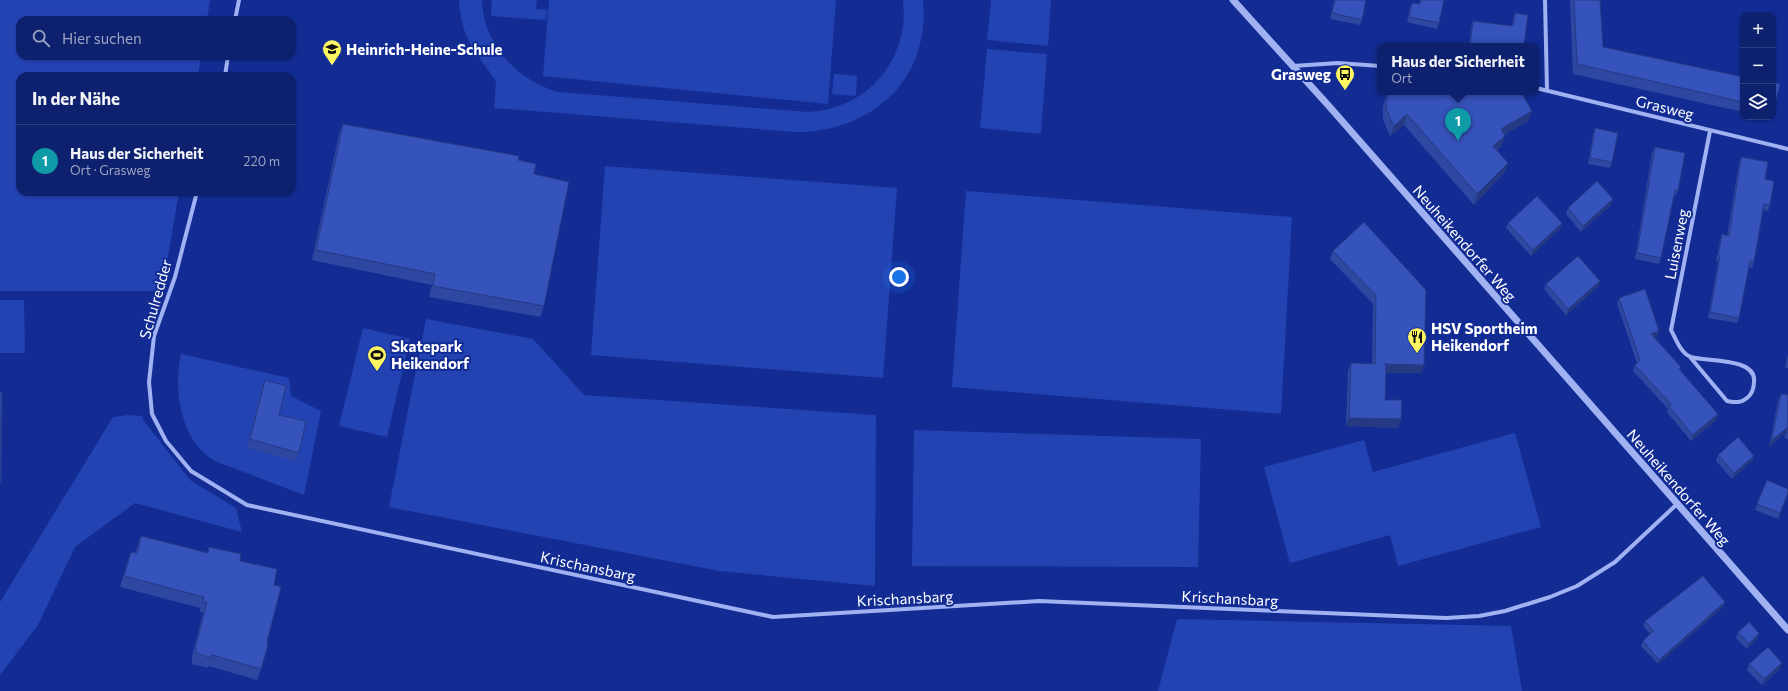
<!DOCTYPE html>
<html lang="de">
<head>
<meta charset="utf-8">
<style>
  :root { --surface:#0e216f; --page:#1c2e77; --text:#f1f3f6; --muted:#9ba3c3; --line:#2e3e82; --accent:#d93025 }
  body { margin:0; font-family:Commissioner,sans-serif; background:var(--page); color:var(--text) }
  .controls { position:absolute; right:12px; top:12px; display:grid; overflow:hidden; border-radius:8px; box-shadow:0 1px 3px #0004 }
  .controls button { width:36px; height:36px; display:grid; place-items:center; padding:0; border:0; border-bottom:1px solid var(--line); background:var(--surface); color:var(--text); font:20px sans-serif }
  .you { position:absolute; left:899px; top:277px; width:14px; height:14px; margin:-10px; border:3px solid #fff; border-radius:50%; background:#1a73e8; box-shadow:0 0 0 6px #1a73e833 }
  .badge { display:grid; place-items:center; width:26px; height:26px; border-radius:50%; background:var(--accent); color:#fff; font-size:13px; font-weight:700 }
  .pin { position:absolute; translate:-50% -33px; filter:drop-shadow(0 1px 2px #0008) }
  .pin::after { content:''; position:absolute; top:21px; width:14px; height:12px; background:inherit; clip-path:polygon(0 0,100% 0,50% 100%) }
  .popup { position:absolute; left:1377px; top:43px; width:162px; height:52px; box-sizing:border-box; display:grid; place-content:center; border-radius:8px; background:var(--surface); filter:drop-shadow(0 1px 3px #0005); font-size:13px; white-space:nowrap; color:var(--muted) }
  .popup b { font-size:15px; color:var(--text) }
  .popup::after { content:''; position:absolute; left:50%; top:100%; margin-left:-8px; border:8px solid transparent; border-top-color:var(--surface) }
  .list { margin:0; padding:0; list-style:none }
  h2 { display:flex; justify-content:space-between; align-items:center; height:52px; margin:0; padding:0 16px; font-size:17px }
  h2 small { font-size:13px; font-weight:400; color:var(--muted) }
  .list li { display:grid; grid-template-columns:26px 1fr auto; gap:12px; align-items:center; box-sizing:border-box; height:72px; padding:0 16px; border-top:1px solid var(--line) }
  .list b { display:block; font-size:15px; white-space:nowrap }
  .list p { margin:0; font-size:13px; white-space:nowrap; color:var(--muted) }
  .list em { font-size:13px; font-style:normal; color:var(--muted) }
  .icon { flex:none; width:22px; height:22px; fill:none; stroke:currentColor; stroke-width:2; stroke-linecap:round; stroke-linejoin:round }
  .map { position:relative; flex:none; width:1788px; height:691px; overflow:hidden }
  .search { position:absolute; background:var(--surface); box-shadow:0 1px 3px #0004; left:16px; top:16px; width:280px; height:44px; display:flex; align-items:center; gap:10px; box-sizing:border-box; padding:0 14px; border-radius:12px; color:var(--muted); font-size:15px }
  .panel { position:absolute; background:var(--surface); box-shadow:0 1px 3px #0004; left:16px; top:72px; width:280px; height:124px; border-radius:12px }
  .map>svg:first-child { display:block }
  .green { fill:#2443b3 }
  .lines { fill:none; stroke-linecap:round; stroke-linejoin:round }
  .minor { stroke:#a1b2f3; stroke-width:4 }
  .tertiary { stroke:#a1b2f3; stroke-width:7 }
  .wall { fill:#2e47a1 }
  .shaded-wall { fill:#263983 }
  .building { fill:#3652bb; stroke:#263983 }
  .labels { text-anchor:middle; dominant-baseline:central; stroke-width:4; stroke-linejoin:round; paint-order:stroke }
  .poi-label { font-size:15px; font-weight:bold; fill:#fff; stroke:#122c94; text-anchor:start }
  .street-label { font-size:15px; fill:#fff; stroke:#122c94 }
</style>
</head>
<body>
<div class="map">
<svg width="1788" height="691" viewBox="0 0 1788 691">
  <rect width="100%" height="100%" fill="#122c94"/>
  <path class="green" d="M0,0H210L207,20H20V56H201L198,76H20V192H179L162,291H0Z
    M459,0H482C483,44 518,82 559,92L808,112C868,109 910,59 903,0H923C925,16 923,33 919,48C903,104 849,133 794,132L494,108L496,81C474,49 462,41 459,0Z
    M492,0H537L536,9L547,10L546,20L491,16Z
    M549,0H836L828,104L543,76Z
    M991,0H1051L1048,46L987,40Z
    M987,49L1047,54L1041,134L980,128Z
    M834,74L857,76L856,96L832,94Z
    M605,166L897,188L883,378L591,355Z
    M966,191L1292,217L1281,414L952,387Z
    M0,300H24L25,353H0Z
    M426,319L533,339L584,395L876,415L875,586L719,571L389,507Z
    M363,328L410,339L387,437L339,426Z
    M181,354L289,378L291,396L321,411L304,495C284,487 264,480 244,472C235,468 224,465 215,461C180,442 173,388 181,354Z
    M129,415L142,416L144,421L190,480L236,508L242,532L135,503L75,547L38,625L0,675V602L113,417Z
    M914,430L1201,439L1198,567L912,566Z
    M1515,433L1541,527L1398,566L1390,535L1290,563L1264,467L1364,440L1373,472Z
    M1177,619L1511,626L1522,691H1158Z"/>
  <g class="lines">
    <path class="minor" d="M1545,0L1547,90
      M235,20L239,0
      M1293,66L1338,63L1380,66
      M225,76L228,56
      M1536,88L1788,149
      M197,192L175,277L154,336L149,382L152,414L166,441L191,471L247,505L773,617L1039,601L1446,618L1479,616L1505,611L1550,597L1577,586L1615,562L1676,505
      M1690,357L1727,401C1734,402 1740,404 1747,398C1752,394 1754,389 1754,382C1757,357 1706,362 1691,357C1681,354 1676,339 1671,330L1710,131"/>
    <path class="tertiary" d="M1233,0L1328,105L1788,630"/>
  </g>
  <path class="wall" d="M1334,0H1366L1362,20L1360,25L1330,19Z
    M1420,0H1444L1439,23L1437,29L1407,22L1410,8L1412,3L1419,4Z
    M1570,0H1600L1603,47L1743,77V112L1573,74Z
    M1515,13L1524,46H1469L1471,27L1473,21L1512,26L1513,19Z
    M1387,92H1521L1528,121L1504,135L1505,136L1501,147L1497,150L1508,163L1504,173L1474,205L1404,125L1390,136L1383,120V107Z
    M1764,117H1771V119Z
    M343,124L518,160L534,174L544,306L540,317L429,297L432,285L312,260L339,134Z
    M1595,128L1612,162L1610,168L1588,164L1593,134Z
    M1655,147L1678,191L1675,196H1674L1661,258L1659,264L1635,259L1652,153Z
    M1741,157L1765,179L1770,205L1768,211L1763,210L1754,262L1752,268L1749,267L1739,318L1737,323L1708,318L1718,261H1716L1720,240L1722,234L1727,236L1739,163Z
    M1611,205L1581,232L1566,214L1568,208Z
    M1364,222L1424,365L1421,373H1386L1385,400L1401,419L1398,428L1346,426L1348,371L1351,363L1372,364L1373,304L1330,259L1333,251Z
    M1508,223H1562L1560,229L1531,256L1506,228Z
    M1600,281L1598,287L1566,315L1544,289L1546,284Z
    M1619,298L1659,331L1657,337L1654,338L1680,371L1716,420L1691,441L1667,412L1668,409L1633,371L1635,365L1637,363L1617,304Z
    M1788,354V368H1785Z
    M265,380L279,415L299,453L296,461L247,448L262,388Z
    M1781,394L1788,395V439L1784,438L1786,432L1769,447L1778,400Z
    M1718,455L1754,456L1752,461L1732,479L1716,461Z
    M1767,480L1788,493L1778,519L1755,510Z
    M141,536L207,553L209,547L240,561L274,585L267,642L261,669L257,680L209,666L208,668L192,664V656L203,613L200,612V608L120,587L127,563L131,552L135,553Z
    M1723,607L1658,664L1641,646L1643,641L1650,634L1643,626L1645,621Z
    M1738,632L1757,639L1747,649L1736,638Z
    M1749,664L1780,669L1762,685L1747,670Z"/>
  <path class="shaded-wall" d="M1470,44L1487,46H1469Z
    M1532,111L1528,121L1497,139L1501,129Z
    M1407,114L1404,125L1390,136L1394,126Z
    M1505,136L1501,147L1489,156L1493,146Z
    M1508,163L1504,173L1474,205L1477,194Z
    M1613,199L1611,205L1581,232L1583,226Z
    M1562,223L1560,229L1531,256L1533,250Z
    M1600,281L1598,287L1566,315L1568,309Z
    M1659,331L1657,337L1649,340L1651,334Z
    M1384,364L1424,365L1421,373H1381Z
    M1718,414L1716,420L1691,441L1693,435Z
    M1349,418L1401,419L1398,428L1346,426Z
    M1788,427L1786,432L1769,447L1771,441Z
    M1754,456L1752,461L1732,479L1734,473Z
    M1725,602L1723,607L1658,664L1659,660Z
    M1759,633L1757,639L1747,649L1749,644Z
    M1782,663L1780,669L1762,685L1764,679Z"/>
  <path class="building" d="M1335,0H1366L1362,20L1332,13Z
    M1421,0H1444L1439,23L1409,17L1412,3L1420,4Z
    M1574,0H1600L1603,47L1743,77V102L1577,64Z
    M1515,13L1528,15L1524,46H1487L1470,44L1473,21L1513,26Z
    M1773,82L1780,84L1774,109H1773Z
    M1388,92H1521L1532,111L1501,129L1505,136L1493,146L1508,163L1477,194L1407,114L1394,126L1386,109L1387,97Z
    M343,124L519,156L518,160L536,164L534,174L569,182L544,306L433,286L435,274L316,250Z
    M1595,128L1618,133L1612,162L1590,158Z
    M1655,147L1685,153L1678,191L1675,190L1661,258L1637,253Z
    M1741,157L1768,162L1765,179L1774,181L1770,205L1764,204L1754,262L1750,261L1739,318L1710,312L1720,256L1718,255L1722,234L1729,236Z
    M1597,181L1613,199L1583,226L1568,208Z
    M1537,196L1562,223L1533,250L1508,223Z
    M1364,222L1426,290L1424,365L1384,364H1386L1385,400H1402L1401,419L1349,418L1351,363L1375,364L1376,295L1333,251Z
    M1578,256L1600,281L1568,309L1546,284Z
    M1645,289L1659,331L1651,334L1681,367L1679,369L1718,414L1693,435L1669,407L1671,404L1635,365L1640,360L1619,298Z
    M265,380L286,386L279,415L306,421L299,453L250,439Z
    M0,392H2L1,482H0Z
    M1781,394L1788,395V427L1771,441Z
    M1788,427V433H1786Z
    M1738,437L1754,456L1734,473L1718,455Z
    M1767,480L1788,489V493L1780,513L1757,504Z
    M141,536L208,553L209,547L241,554L240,561L277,569L274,585L281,587L267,642L268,645L261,669L212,655V658L196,653V645L207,602H203L204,597L124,576L131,552L137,553Z
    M1703,576L1725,602L1659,660L1643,641L1653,631L1645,621Z
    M1749,622L1759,633L1749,644L1738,632Z
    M1768,647L1782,663L1764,679L1749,664Z"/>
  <defs>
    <g id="school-pin" transform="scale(1)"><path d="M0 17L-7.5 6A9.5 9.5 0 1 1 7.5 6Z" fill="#fff762" stroke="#122c94"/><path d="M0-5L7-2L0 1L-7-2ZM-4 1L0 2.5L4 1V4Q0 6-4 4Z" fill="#111"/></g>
    <g id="bus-pin" transform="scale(1)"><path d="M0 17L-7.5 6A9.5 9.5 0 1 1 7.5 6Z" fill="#fff762" stroke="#122c94"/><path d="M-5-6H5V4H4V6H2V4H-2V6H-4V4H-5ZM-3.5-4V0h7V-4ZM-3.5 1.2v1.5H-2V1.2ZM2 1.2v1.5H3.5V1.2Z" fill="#111"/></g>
    <g id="restaurant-pin" transform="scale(1)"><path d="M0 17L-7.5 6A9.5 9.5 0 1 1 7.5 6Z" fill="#fff762" stroke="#122c94"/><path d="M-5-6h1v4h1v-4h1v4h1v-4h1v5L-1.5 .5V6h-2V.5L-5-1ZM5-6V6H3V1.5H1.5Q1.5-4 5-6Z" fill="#111"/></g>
    <g id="stadium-pin" transform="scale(1)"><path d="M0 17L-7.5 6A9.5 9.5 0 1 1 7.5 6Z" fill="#fff762" stroke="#122c94"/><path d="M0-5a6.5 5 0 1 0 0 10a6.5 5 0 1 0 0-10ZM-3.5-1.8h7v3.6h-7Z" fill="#111"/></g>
  </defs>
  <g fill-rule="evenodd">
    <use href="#school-pin" x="332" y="49"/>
    <use href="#bus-pin" x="1345" y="74"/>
    <use href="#restaurant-pin" x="1417" y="337"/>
    <use href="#stadium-pin" x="377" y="355"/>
  </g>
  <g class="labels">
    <g class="poi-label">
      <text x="346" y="49">Heinrich-Heine-Schule</text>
      <text x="1331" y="74" text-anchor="end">Grasweg</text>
      <text x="1431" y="328">HSV Sportheim<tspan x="1431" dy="17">Heikendorf</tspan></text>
      <text x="391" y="346">Skatepark<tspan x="391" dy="17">Heikendorf</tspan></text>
    </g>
    <g class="street-label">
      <text transform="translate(1665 107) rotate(14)">Grasweg</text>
      <text transform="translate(1465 243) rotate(49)">Neuheikendorfer Weg</text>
      <text transform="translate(1676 244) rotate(-79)">Luisenweg</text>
      <text transform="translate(155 299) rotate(-74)">Schulredder</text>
      <text transform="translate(1679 487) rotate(49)">Neuheikendorfer Weg</text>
      <text transform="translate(588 566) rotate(12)">Krischansbarg</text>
      <text transform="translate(905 598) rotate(-3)">Krischansbarg</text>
      <text transform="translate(1230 598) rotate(3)">Krischansbarg</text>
    </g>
  </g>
</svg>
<div class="controls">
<button>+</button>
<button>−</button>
<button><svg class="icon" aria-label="layers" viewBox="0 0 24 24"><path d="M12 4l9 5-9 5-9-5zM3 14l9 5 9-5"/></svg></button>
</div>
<div class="you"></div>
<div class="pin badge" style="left:1458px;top:141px;background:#0f9aa8">1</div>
<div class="popup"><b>Haus der Sicherheit</b>Ort</div>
<div class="search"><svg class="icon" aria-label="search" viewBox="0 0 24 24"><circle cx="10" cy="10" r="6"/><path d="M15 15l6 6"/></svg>Hier suchen</div>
<section class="panel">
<h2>In der Nähe<small></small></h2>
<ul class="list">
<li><span class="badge" style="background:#0f9aa8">1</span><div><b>Haus der Sicherheit</b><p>Ort · Grasweg</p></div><em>220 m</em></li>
</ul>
</section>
</div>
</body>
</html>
